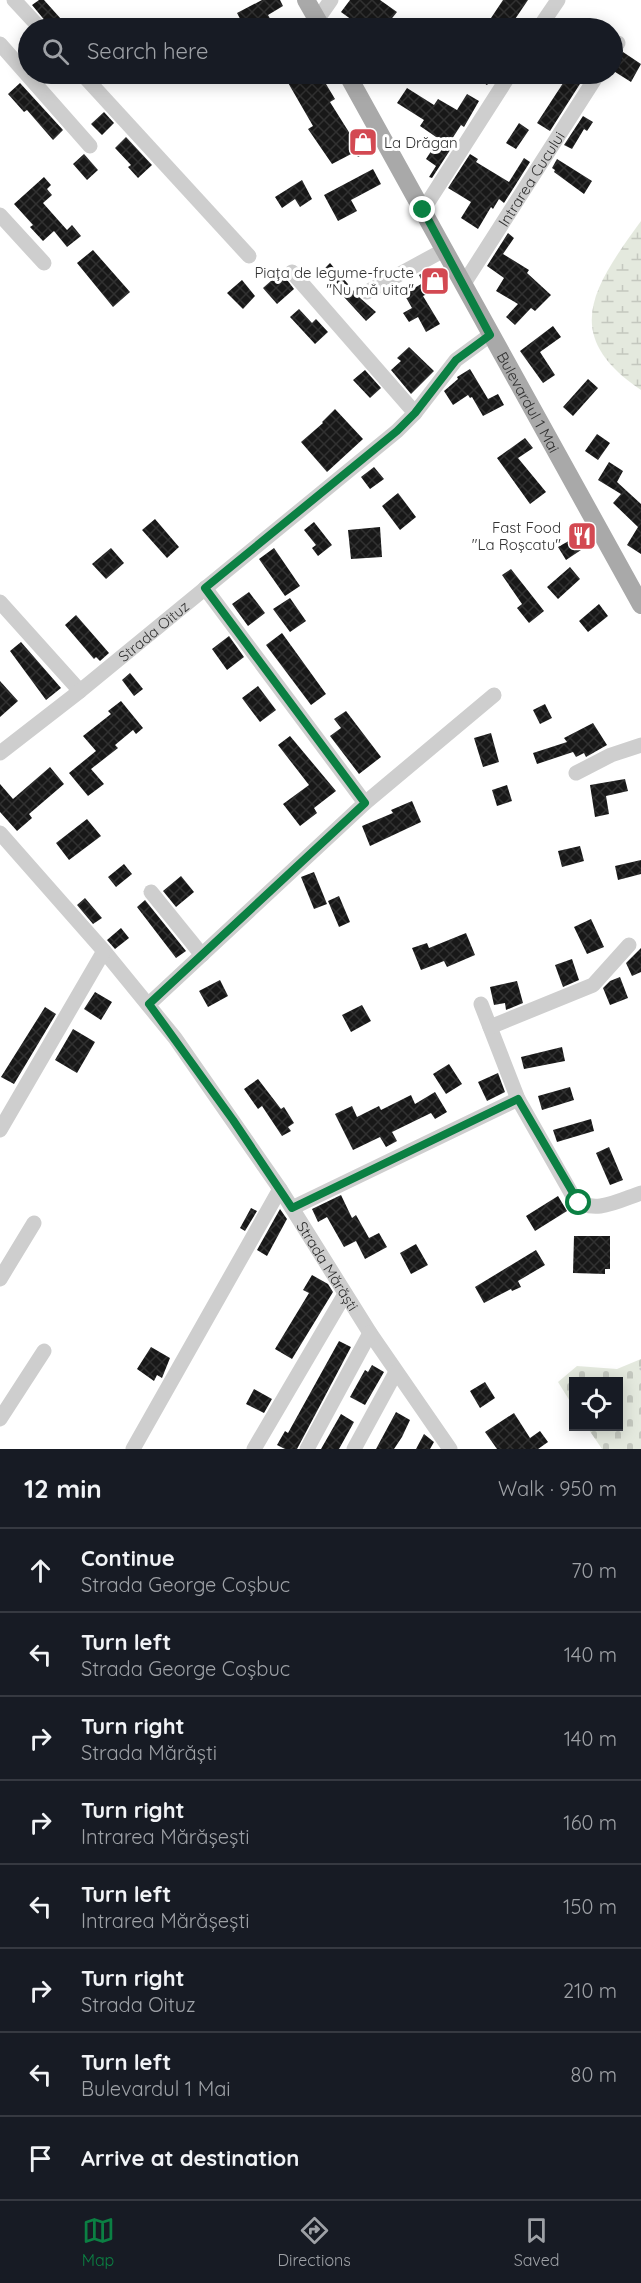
<!DOCTYPE html>
<html lang="en">
<head>
<meta charset="utf-8">
<style>
  :root { --surface:#171b24; --page:#20242c; --text:#f1f3f6; --muted:#9ea1a6; --line:#363941; --accent:#0b8043 }
  body { margin:0; font-family:Quicksand,sans-serif; background:var(--page); color:var(--text) }
  .controls { position:absolute; right:18px; bottom:18px; display:grid; overflow:hidden; border-radius:0px; box-shadow:0 3px 15px #0003 }
  .controls button { width:54px; height:54px; display:grid; place-items:center; padding:0; border:0; border-bottom:2px solid var(--line); background:var(--surface); color:var(--text); font:30px sans-serif }
  .stop { position:absolute; width:18px; height:18px; margin:-14px; border:4px solid #0b8043; border-radius:50%; background:#fff }
  .stop.end { background:#0b8043; border-color:#fff; box-shadow:0 2px 6px #0008 }
  .list { margin:0; padding:0; list-style:none }
  h2 { display:flex; justify-content:space-between; align-items:center; height:78px; margin:0; padding:0 24px; font-size:26px }
  h2 small { font-size:20px; font-weight:400; color:var(--muted) }
  .list li { display:grid; grid-template-columns:39px 1fr auto; gap:18px; align-items:center; box-sizing:border-box; height:84px; padding:0 24px; border-top:2px solid var(--line) }
  .list b { display:block; font-size:22px; white-space:nowrap }
  .list p { margin:0; font-size:20px; white-space:nowrap; color:var(--muted) }
  .list em { font-size:20px; font-style:normal; color:var(--muted) }
  .icon { flex:none; width:33px; height:33px; fill:none; stroke:currentColor; stroke-width:2; stroke-linecap:round; stroke-linejoin:round }
  .map { position:relative; flex:none; width:641px; height:1449px; overflow:hidden }
  .search { position:absolute; background:var(--surface); box-shadow:0 3px 15px #0003; left:18px; right:18px; top:18px; height:66px; display:flex; align-items:center; gap:15px; box-sizing:border-box; padding:0 21px; border-radius:33px; color:var(--muted); font-size:22px }
  .sheet { height:750px; background:var(--surface) }
  nav { display:flex; justify-content:space-around; align-items:center; box-sizing:border-box; height:84px; border-top:2px solid var(--line); background:var(--surface); font-size:16px; color:var(--muted) }
  nav a { display:grid; justify-items:center; gap:3px }
  nav .on { color:var(--accent) }
  .map>svg:first-child { display:block }
  .wetland { fill:url(#wetland-marsh) }
  .cemetery { fill:url(#cemetery-stones) }
  .building { fill:url(#building-cross-hatch) }
  .lines { fill:none; stroke-linecap:round; stroke-linejoin:round }
  .path { stroke:#c8c8c8; stroke-width:2; stroke-dasharray:3 3; stroke-linecap:butt }
  .minor { stroke:#cecece; stroke-width:15 }
  .major { stroke:#a9a9a9; stroke-width:18 }
  .route { stroke:#0b8043; stroke-width:8 }
  .labels { text-anchor:middle; dominant-baseline:central; stroke-width:6; stroke-linejoin:round; paint-order:stroke }
  .poi-label { font-size:15px; fill:#313131; stroke:#fff; text-anchor:end }
  .street-label { font-size:15px; fill:#313131; stroke:#fff }
</style>
</head>
<body>
<div class="map">
<svg width="641" height="1449" viewBox="0 0 641 1449">
  <defs>
    <pattern id="wetland-marsh" width="20" height="14" patternUnits="userSpaceOnUse" patternTransform="scale(1.5)"><rect width="20" height="14" fill="#e4e9de"/><path d="M1 5h8M5 5V1M11 12h8M15 12V8" fill="none" stroke="#c4c8bf"/></pattern>
    <pattern id="cemetery-stones" width="16" height="16" patternUnits="userSpaceOnUse" patternTransform="scale(1.5)"><rect width="16" height="16" fill="#e4e9de"/><path d="M2 7V4a2 2 0 0 1 4 0v3zM10 15v-3a2 2 0 0 1 4 0v3z" fill="#c4c8bf"/></pattern>
    <pattern id="building-cross-hatch" width="8" height="8" patternUnits="userSpaceOnUse" patternTransform="scale(1.5)"><rect width="8" height="8" fill="#181818"/><path d="M0 0l8 8M0 8l8-8" fill="none" stroke="#313131"/></pattern>
  </defs>
  <rect width="100%" height="100%" fill="#fff"/>
  <path class="wetland" d="M641,221V390C559,335 594,286 641,221Z"/>
  <path class="cemetery" d="M641,1359V1449H602L587,1427L618,1426V1382H574L573,1406L558,1382L577,1366L617,1369Z"/>
  <path class="building" d="M39,0H44L61,19L51,28L32,5Z
    M262,0H280L283,6L268,15L275,28H245L237,13Z
    M350,0H380L397,12L384,28H363L341,12Z
    M503,0H528L509,28H501L489,21Z
    M623,52L641,64L631,82L612,70V65Z
    M283,74H320L335,99L330,102L352,137L363,131L373,149L358,157L355,152L332,164L308,129L313,126Z
    M470,74H495L487,85Z
    M569,74L585,76L550,131L537,123Z
    M20,83L63,130L53,140L27,110L24,112L8,94Z
    M407,88L434,105L438,99L457,110L467,94L479,101L464,127L461,125L450,142L454,144L432,178L429,177L436,166L426,159L439,139L420,126L424,120L397,103Z
    M104,112L114,123L102,135L91,124Z
    M583,116L593,122L587,131L584,129L572,149L564,145Z
    M519,123L529,130L516,149L506,143Z
    M126,137L152,165L138,178L128,167L131,165L115,148Z
    M84,154L98,170L87,180L73,164Z
    M470,154L478,159L476,162L509,182L524,158L530,162L504,203L499,199L493,209L491,207L478,229L461,218L471,202L448,188Z
    M557,159L592,181L584,194L554,172L555,170L552,168Z
    M373,169L381,184L351,200L357,211L338,221L324,195Z
    M44,177L51,185L47,189L52,195L43,203L67,230L72,225L81,236L67,247L54,231L43,241L30,227L33,225L14,204Z
    M302,180L312,199L300,207L295,199L282,208L275,197Z
    M508,233L514,238L503,254L529,270L527,273L551,295L535,311L531,308L515,325L506,317L518,304L496,291L504,278L487,266Z
    M93,250L130,292L113,307L77,263Z
    M330,263L359,297L376,312L366,321L321,272Z
    M433,267L443,286L423,296L440,324L426,332L418,317L409,322L403,313L412,308L404,294L423,283L419,275Z
    M281,272L294,289L277,304L263,288Z
    M242,280L255,296L243,309L227,293Z
    M299,309L312,323L316,319L328,332L315,344L290,317Z
    M553,326L561,337L540,352L555,375L543,383L520,351Z
    M409,347L434,371L411,394L391,370L401,361L397,358Z
    M470,369L488,399L498,394L504,405L483,416L472,397L470,398L468,395L453,405L444,391L458,379L457,377Z
    M365,370L381,388L370,398L353,380Z
    M588,379L598,388L573,416L563,407Z
    M335,409L363,439L327,472L301,442L323,423L322,422Z
    M597,434L610,443L598,460L585,451Z
    M525,438L533,448L518,458L546,492L530,504L497,458Z
    M609,462L623,471L617,482L641,504V554L627,545L638,527L613,503L621,494L598,480Z
    M374,467L384,479L370,489L361,477Z
    M398,493L416,517L400,530L382,506Z
    M155,519L179,547L167,558L142,530Z
    M314,522L332,545L318,556L312,548L316,545L304,530Z
    M380,527L382,557L351,559L348,530Z
    M574,538L581,550L566,560L558,547Z
    M111,548L124,563L106,579L92,564Z
    M274,548L300,586L285,596L259,559Z
    M570,567L580,579L558,599L547,587Z
    M511,569L544,611L529,623L517,608L522,604L502,575Z
    M249,592L265,613L248,626L232,604Z
    M290,598L306,621L290,632L273,609Z
    M599,604L608,616L588,632L579,621Z
    M76,615L109,653L100,661L96,657L94,659L65,625Z
    M282,633L326,694L311,705L266,645Z
    M229,636L244,657L227,670L212,649Z
    M21,642L61,688L46,700L10,651Z
    M130,673L143,689L134,696L122,680Z
    M0,681L18,701L0,717Z
    M258,686L276,710L260,722L242,698Z
    M121,701L143,728L136,734L133,730L115,745L118,748L91,769L104,784L88,796L69,773L96,751L83,736L111,714L108,711Z
    M545,704L552,718L540,724L533,710Z
    M346,711L381,757L359,774L330,736L341,728L334,719Z
    M593,723L607,745L586,757L584,753L576,757L573,752L537,764L533,753L567,742L564,738Z
    M491,733L499,762L483,767L474,738Z
    M290,736L336,791L314,808L317,813L300,826L283,804L309,785L278,745Z
    M50,767L64,784L29,814L32,818L17,831L0,812V784L13,799Z
    M625,779L628,791L606,796L609,814L595,817L590,785Z
    M507,785L512,801L497,806L492,790Z
    M412,801L421,822L370,846L362,826L393,813L391,810Z
    M87,819L101,836L69,860L56,843Z
    M580,846L584,861L562,867L558,851Z
    M641,860V874L618,880L615,866Z
    M124,864L132,874L116,887L108,877Z
    M314,872L327,904L314,909L301,877Z
    M181,876L194,892L176,907L163,891Z
    M339,896L350,922L339,927L328,901Z
    M85,898L102,918L93,924L77,905Z
    M145,900L186,951L176,958L137,907Z
    M591,919L604,947L587,954L574,927Z
    M121,928L129,938L115,949L107,940Z
    M466,933L475,955L447,967L444,961L421,970L412,948L427,943L429,948Z
    M641,948V972L632,976L626,963Z
    M572,959L579,980L563,987L555,965Z
    M620,977L628,998L610,1005L603,988L610,981Z
    M220,980L228,996L208,1007L199,991Z
    M517,981L523,1003L506,1010L505,1003L494,1005L490,987Z
    M95,992L112,1002L101,1020L84,1009Z
    M362,1005L371,1021L351,1032L342,1015Z
    M45,1007L56,1014L14,1084L1,1077Z
    M73,1029L95,1042L77,1073L55,1060Z
    M562,1047L565,1061L524,1069L521,1057Z
    M449,1064L462,1084L446,1094L433,1074Z
    M498,1073L505,1092L487,1101L478,1082Z
    M258,1079L281,1109L284,1107L294,1123L288,1127L291,1131L282,1136L262,1106L258,1109L244,1089Z
    M570,1087L574,1100L542,1110L538,1096Z
    M435,1092L447,1112L435,1119L431,1113L392,1132L397,1141L386,1147L380,1137L353,1150L335,1114L352,1106L357,1117L379,1106L381,1110L411,1095L415,1104Z
    M591,1119L594,1131L557,1142L553,1130Z
    M609,1147L623,1180L610,1185L596,1153Z
    M341,1195L352,1218L356,1215L369,1238L379,1233L387,1247L365,1259L356,1241L344,1247L327,1217L318,1222L312,1209Z
    M558,1196L567,1211L535,1231L526,1216Z
    M251,1208L257,1211L245,1231L240,1228Z
    M280,1209L287,1219L267,1256L257,1250Z
    M574,1236H610V1269H605V1274L573,1273Z
    M416,1244L428,1265L411,1274L400,1253Z
    M536,1250L545,1265L518,1281L521,1287L512,1291L511,1289L484,1303L475,1287Z
    M312,1275L328,1284L333,1292L292,1359L275,1349L309,1293L303,1290Z
    M339,1341L351,1347L297,1449H285L277,1445L285,1431L288,1433Z
    M151,1347L170,1358L162,1378L157,1375L154,1381L137,1369Z
    M372,1365L384,1372L365,1405L350,1397L365,1370L368,1372Z
    M485,1382L495,1398L480,1408L470,1391Z
    M254,1389L272,1399L264,1413L246,1404Z
    M396,1412L410,1420L402,1437L394,1449H376Z
    M514,1413L530,1438L540,1431L548,1442L538,1449H497L485,1432Z
    M341,1414L354,1422L339,1449H321Z
    M424,1434L434,1442L430,1449H416Z"/>
  <g class="lines">
    <path class="path" d="M640,1368L641,1370"/>
    <g class="minor">
      <path d="M14,0L40,28"/>
      <path d="M317,20L331,0"/>
      <path d="M539,28L558,0"/>
      <path d="M0,44L90,146"/>
      <path d="M612,51L618,43"/>
      <path d="M82,74L249,256"/>
      <path d="M423,210L510,74"/>
      <path d="M0,215L44,263"/>
      <path d="M292,272L415,413"/>
      <path id="s1" d="M463,285L598,74"/>
      <path d="M367,292L444,250"/>
      <path d="M205,588L365,803"/>
      <path d="M0,602L80,691"/>
      <path id="s2" d="M0,753L80,691L397,431L415,413L456,360L490,335"/>
      <path d="M576,773L611,755L641,745"/>
      <path id="s3" d="M0,833L104,951L175,1038L280,1189L370,1333L450,1449"/>
      <path d="M151,892L202,955"/>
      <path d="M149,1004L365,803L494,695"/>
      <path d="M481,1004L518,1099L574,1198C593,1216 620,1200 641,1193"/>
      <path d="M490,1027L593,985L629,945"/>
      <path d="M0,1130L104,951"/>
      <path d="M292,1208L518,1099"/>
      <path d="M0,1279L34,1223"/>
      <path d="M0,1419L44,1351"/>
      <path d="M133,1449L280,1189"/>
      <path d="M254,1449L345,1294"/>
      <path d="M307,1449L370,1333"/>
      <path d="M354,1449L396,1372"/>
    </g>
    <g class="major">
      <path d="M306,0L322,28"/>
      <path id="s4" d="M347,74L641,605"/>
    </g>
  </g>
  <g class="lines">
    <path class="route" d="M423,210L490,335L456,360L415,413L397,431L205,588L365,803L149,1004L233,1120L292,1208L518,1099L579,1203"/>
  </g>
  <defs>
    <g id="shop-square" transform="scale(1.5)"><rect x="-9" y="-9" width="18" height="18" rx="4" fill="#d34952" stroke="#fff"/><path d="M-5-2.5h2.3a2.7 3.5 0 0 1 5.4 0H5L5.5 6h-11ZM-1.5-2.5h3a1.5 2.3 0 0 0-3 0Z" fill="#fff"/></g>
    <g id="restaurant-square" transform="scale(1.5)"><rect x="-9" y="-9" width="18" height="18" rx="4" fill="#d34952" stroke="#fff"/><path d="M-5-6h1v4h1v-4h1v4h1v-4h1v5L-1.5 .5V6h-2V.5L-5-1ZM5-6V6H3V1.5H1.5Q1.5-4 5-6Z" fill="#fff"/></g>
  </defs>
  <g fill-rule="evenodd">
    <use href="#shop-square" x="363" y="142"/>
    <use href="#shop-square" x="435" y="281"/>
    <use href="#restaurant-square" x="582" y="536"/>
  </g>
  <g class="labels">
    <g class="poi-label">
      <text x="384" y="142" text-anchor="start">La Drăgan</text>
      <text x="414" y="272">Piața de legume-fructe<tspan x="414" dy="17">"Nu mă uita"</tspan></text>
      <text x="561" y="527">Fast Food<tspan x="561" dy="17">"La Roșcatu"</tspan></text>
    </g>
    <g class="street-label">
      <text stroke="none"><textPath href="#s1" startOffset="126">Intrarea Cucului</textPath></text>
      <text stroke="none"><textPath href="#s4" startOffset="375">Bulevardul 1 Mai</textPath></text>
      <text stroke="none"><textPath href="#s2" startOffset="196">Strada Oituz</textPath></text>
      <text stroke="none"><textPath href="#s3" startOffset="544">Strada Mărăști</textPath></text>
    </g>
  </g>
</svg>
<div class="controls">
<button><svg class="icon" aria-label="locate" viewBox="0 0 24 24"><circle cx="12" cy="12" r="6"/><path d="M12 2v4M12 18v4M2 12h4M18 12h4"/></svg></button>
</div>
<div class="stop" style="left:579px;top:1203px"></div>
<div class="stop end" style="left:423px;top:210px"></div>
<div class="search"><svg class="icon" aria-label="search" viewBox="0 0 24 24"><circle cx="10" cy="10" r="6"/><path d="M15 15l6 6"/></svg>Search here</div>
</div>
<section class="sheet">
<h2>12 min<small>Walk · 950 m</small></h2>
<ul class="list">
<li><svg class="icon" aria-label="ahead" viewBox="0 0 24 24"><path d="M12 20V5M6 11l6-6 6 6"/></svg><div><b>Continue</b><p>Strada George Coșbuc</p></div><em>70 m</em></li>
<li><svg class="icon" aria-label="left" viewBox="0 0 24 24"><path d="M17 20v-9H6M10 6l-5 5 5 5"/></svg><div><b>Turn left</b><p>Strada George Coșbuc</p></div><em>140 m</em></li>
<li><svg class="icon" aria-label="right" viewBox="0 0 24 24"><path d="M7 20v-9h11M14 6l5 5-5 5"/></svg><div><b>Turn right</b><p>Strada Mărăști</p></div><em>140 m</em></li>
<li><svg class="icon" aria-label="right" viewBox="0 0 24 24"><path d="M7 20v-9h11M14 6l5 5-5 5"/></svg><div><b>Turn right</b><p>Intrarea Mărășești</p></div><em>160 m</em></li>
<li><svg class="icon" aria-label="left" viewBox="0 0 24 24"><path d="M17 20v-9H6M10 6l-5 5 5 5"/></svg><div><b>Turn left</b><p>Intrarea Mărășești</p></div><em>150 m</em></li>
<li><svg class="icon" aria-label="right" viewBox="0 0 24 24"><path d="M7 20v-9h11M14 6l5 5-5 5"/></svg><div><b>Turn right</b><p>Strada Oituz</p></div><em>210 m</em></li>
<li><svg class="icon" aria-label="left" viewBox="0 0 24 24"><path d="M17 20v-9H6M10 6l-5 5 5 5"/></svg><div><b>Turn left</b><p>Bulevardul 1 Mai</p></div><em>80 m</em></li>
<li><svg class="icon" aria-label="arrive" viewBox="0 0 24 24"><path d="M6 21V4h12l-3 4 3 4H6"/></svg><div><b>Arrive at destination</b></div></li>
</ul>
</section>
<nav>
<a class="on"><svg class="icon" aria-label="map" viewBox="0 0 24 24"><path d="M3 6l6-2 6 2 6-2v14l-6 2-6-2-6 2zM9 4v14M15 6v14"/></svg>Map</a>
<a><svg class="icon" aria-label="directions" viewBox="0 0 24 24"><path d="M12 3l9 9-9 9-9-9zM9 14v-3h6M13 9l2 2-2 2"/></svg>Directions</a>
<a><svg class="icon" aria-label="saved" viewBox="0 0 24 24"><path d="M7 4h10v16l-5-4-5 4z"/></svg>Saved</a>
</nav>
</body>
</html>
